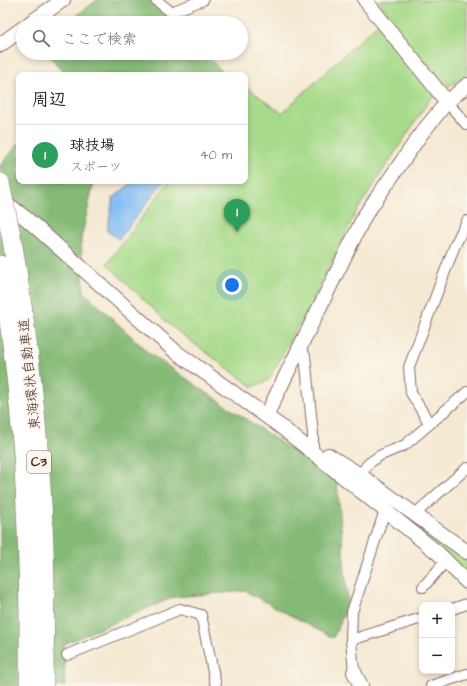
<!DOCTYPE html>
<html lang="ja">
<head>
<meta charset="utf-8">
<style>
  :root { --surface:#fff; --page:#f2f2f2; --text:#222; --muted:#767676; --line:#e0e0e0; --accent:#b5179e }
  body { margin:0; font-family:"Architects Daughter","Klee One",sans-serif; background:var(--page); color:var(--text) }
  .controls { position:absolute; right:12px; bottom:12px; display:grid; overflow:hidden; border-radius:8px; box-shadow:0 2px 6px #0003 }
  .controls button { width:36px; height:36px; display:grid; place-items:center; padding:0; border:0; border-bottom:1px solid var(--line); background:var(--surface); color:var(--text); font:20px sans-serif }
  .you { position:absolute; left:232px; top:285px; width:14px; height:14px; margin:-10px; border:3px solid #fff; border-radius:50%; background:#1a73e8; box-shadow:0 0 0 6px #1a73e833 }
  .badge { display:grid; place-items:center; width:26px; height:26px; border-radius:50%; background:var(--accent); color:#fff; font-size:13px; font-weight:700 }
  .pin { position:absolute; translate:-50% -33px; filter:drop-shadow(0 1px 2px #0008) }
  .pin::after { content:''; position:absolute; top:21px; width:14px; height:12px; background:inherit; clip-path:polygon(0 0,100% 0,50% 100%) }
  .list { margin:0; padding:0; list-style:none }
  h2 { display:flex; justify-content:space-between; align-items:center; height:52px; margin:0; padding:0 16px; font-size:17px }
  h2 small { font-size:13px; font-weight:400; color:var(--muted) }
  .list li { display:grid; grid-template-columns:26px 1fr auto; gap:12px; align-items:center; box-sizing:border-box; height:60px; padding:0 16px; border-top:1px solid var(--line) }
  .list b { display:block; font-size:15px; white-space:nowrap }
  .list p { margin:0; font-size:13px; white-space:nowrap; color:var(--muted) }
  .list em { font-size:13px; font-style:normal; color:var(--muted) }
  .icon { flex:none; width:22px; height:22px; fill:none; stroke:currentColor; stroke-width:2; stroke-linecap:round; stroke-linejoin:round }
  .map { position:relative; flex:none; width:467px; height:686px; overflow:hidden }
  .search { position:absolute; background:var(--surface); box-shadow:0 2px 6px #0003; left:16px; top:16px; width:232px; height:44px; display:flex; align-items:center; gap:10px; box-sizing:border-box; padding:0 14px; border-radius:22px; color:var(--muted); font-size:15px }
  .panel { position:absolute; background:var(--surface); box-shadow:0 2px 6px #0003; left:16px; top:72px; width:232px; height:112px; border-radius:8px }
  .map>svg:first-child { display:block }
  .green { fill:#a7da8a; stroke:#787c5a }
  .forest { fill:#85ba76; stroke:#686c50 }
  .water { fill:#82bbf3; stroke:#666d8f }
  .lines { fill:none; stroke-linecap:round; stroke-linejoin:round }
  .street-casing { stroke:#866665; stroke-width:12 }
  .secondary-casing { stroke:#866665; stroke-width:16 }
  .highway-casing { stroke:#866665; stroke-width:20 }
  .street { stroke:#fff; stroke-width:10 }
  .secondary { stroke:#fff; stroke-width:14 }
  .highway { stroke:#fff; stroke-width:19 }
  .highway-bridge-casing { stroke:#866665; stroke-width:20; stroke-linecap:butt }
  .highway-bridge { stroke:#fff; stroke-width:19 }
  .labels { text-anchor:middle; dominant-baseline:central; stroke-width:4; stroke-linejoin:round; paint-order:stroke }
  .shield { fill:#fbf7ec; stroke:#7f6065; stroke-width:1 }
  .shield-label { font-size:13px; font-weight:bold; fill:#4a1f2b }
  .street-label { font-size:14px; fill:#4a1f2b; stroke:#fbf7ec }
</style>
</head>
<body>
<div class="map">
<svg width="467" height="686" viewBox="0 0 467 686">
  <rect width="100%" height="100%" fill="#fbf7ec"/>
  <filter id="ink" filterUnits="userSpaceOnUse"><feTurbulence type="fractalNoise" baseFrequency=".025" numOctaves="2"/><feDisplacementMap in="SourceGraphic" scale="8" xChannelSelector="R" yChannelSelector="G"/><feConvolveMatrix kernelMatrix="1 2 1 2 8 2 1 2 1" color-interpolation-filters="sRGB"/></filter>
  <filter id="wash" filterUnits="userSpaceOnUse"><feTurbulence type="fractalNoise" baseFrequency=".012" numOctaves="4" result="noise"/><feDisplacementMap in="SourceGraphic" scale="16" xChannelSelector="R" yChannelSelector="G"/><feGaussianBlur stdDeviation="0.9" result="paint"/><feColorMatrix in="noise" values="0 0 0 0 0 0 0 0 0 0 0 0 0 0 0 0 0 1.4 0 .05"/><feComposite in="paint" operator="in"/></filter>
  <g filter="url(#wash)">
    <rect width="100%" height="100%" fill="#f4e9d2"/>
    <path class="green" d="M379,0H467V74L430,99L356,212L302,323L297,327L269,380L253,387L172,327L107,264L169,181H245V86L282,113L388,14Z
      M370,488L467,559V576L367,491Z"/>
    <path class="forest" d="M97,0H153L175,23H67Z
      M47,53H204L226,75H66Z
      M19,143V181H94L81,239L84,292L150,354L337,481L348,605L333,638L245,591L174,597L64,644L65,686H0V166Z"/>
    <path class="water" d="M134,181H164L119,239L107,231L113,198Z"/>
  </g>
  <g filter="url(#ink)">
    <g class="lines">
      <g class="street-casing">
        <path id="street" d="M156,0L171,12L203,0
          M447,102L467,125
          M300,348L305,356L313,434V446
          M429,423L411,393L409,367L455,245L467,221
          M360,475L368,464L379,456L405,445L467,392
          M415,514L467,468
          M423,587L446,561
          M452,609L467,604
          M351,640L422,618
          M67,655L180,609L201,615L216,686
          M354,672L351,640L352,612L385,510
          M431,686L467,674"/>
      </g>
      <g class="secondary-casing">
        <path id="secondary" d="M365,0L447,102
          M30,23L63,0
          M0,45L23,28
          M0,198L28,220L176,352L280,426L438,553L467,582
          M266,416L365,215L421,134L447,102L467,85
          M328,455L360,475L467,552
          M354,672L361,686"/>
      </g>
      <g class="highway-casing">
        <path id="highway" d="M12,240C31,353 43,468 45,583C45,617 44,652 44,686
          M0,265C25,404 30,545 29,686"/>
      </g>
      <use href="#street" class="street"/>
      <use href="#secondary" class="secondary"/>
      <use href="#highway" class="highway"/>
      <g class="highway-bridge-casing">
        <path id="highway-bridge" d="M0,183L12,240"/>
      </g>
      <use href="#highway-bridge" class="highway-bridge"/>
    </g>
  </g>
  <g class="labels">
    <rect class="shield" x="27" y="451" width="24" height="22" rx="3"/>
    <g class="shield-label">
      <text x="39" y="462">C3</text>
    </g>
    <g class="street-label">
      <text transform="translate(30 374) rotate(-96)">東海環状自動車道</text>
    </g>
  </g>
</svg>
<div class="controls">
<button>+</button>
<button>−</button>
</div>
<div class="you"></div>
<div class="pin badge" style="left:237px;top:232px;background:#2e9e5b">1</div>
<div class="search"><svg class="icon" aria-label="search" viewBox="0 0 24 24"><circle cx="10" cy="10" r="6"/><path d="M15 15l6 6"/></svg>ここで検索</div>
<section class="panel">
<h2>周辺<small></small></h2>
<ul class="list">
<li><span class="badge" style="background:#2e9e5b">1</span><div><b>球技場</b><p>スポーツ</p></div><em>40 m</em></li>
</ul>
</section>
</div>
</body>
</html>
